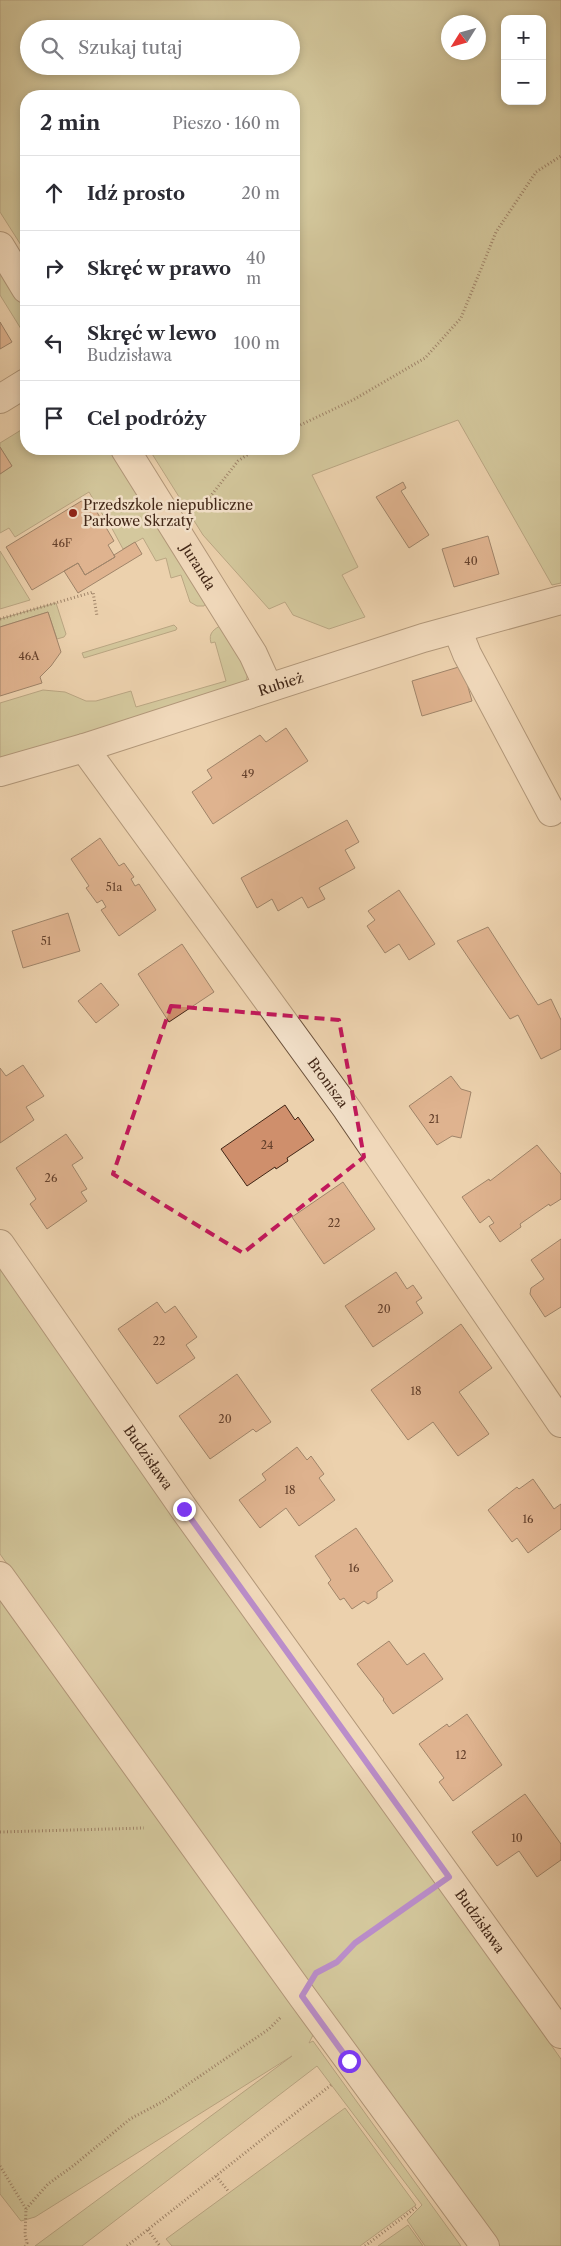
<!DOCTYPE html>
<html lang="pl">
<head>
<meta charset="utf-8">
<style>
  :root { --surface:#fff; --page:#f2f2f3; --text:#2b2b33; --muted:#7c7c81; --line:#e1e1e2 }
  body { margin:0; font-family:"Libre Caslon Text",serif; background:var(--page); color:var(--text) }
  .controls { position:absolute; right:15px; top:15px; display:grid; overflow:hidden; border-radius:10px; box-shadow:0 2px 8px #0003 }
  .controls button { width:45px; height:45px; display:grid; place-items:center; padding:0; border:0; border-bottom:1px solid var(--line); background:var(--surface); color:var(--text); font:25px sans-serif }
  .compass { position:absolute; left:441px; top:15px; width:45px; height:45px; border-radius:50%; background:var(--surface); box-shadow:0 2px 8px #0003; rotate:233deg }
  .stop { position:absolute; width:15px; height:15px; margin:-11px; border:4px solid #7c3aed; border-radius:50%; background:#fff }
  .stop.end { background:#7c3aed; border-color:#fff; box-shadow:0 1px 5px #0008 }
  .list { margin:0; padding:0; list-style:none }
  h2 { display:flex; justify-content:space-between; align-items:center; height:65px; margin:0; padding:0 20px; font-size:21px }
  h2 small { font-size:16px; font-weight:400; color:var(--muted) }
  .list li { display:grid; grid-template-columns:32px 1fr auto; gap:15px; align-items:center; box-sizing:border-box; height:75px; padding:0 20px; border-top:1px solid var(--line) }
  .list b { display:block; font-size:19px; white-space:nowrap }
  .list p { margin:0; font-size:16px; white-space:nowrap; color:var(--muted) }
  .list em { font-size:16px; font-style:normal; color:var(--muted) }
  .icon { flex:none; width:28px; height:28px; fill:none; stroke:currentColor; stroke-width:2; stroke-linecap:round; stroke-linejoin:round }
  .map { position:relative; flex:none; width:561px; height:2246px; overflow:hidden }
  .search { position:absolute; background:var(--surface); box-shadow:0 2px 8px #0003; left:20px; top:20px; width:280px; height:55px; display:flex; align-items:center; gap:12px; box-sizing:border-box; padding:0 18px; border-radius:28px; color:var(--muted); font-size:19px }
  .panel { position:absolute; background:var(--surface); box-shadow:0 2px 8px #0003; left:20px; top:90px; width:280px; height:365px; border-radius:20px }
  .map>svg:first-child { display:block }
  .green { fill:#b7bc8a; stroke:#7c7250; fill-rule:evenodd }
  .building { fill:#cf8f6c; stroke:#422717 }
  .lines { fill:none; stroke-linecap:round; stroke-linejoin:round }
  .minor-casing { stroke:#6c523c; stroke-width:30 }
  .path { stroke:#422717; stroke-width:3; stroke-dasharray:1 2.5; stroke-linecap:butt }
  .minor { stroke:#f3e1ca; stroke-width:28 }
  .route { stroke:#7c3aed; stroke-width:6 }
  .marked { fill:none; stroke:#c2185b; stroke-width:4; stroke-dasharray:10 6; stroke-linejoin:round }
  .poi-dot { fill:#8f2418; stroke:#f3e1ca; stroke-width:2 }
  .labels { text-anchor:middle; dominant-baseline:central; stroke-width:5; stroke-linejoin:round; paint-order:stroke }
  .number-label { font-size:11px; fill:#65412c }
  .poi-label { font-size:14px; fill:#422717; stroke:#f3e1ca; text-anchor:start }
  .street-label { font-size:14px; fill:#422717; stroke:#f3e1ca }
</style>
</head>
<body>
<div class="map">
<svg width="561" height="2246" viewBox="0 0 561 2246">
  <rect width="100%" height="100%" fill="#ecd1ad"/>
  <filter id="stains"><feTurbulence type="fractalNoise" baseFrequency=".004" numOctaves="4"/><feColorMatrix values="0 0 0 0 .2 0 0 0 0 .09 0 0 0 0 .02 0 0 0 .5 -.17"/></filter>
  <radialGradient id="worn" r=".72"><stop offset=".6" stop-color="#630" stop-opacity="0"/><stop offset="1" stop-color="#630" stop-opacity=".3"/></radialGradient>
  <path class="green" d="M0,0H561V583L552,585L458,420L312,475L358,567L342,575L365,617L329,629L293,615L285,602L269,609L203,535L149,449H294V96H26V253L0,212ZM505,19H542V101H505ZM448,22H478V52H448ZM29,29H291V66H29Z
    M0,266L26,308V337L0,295Z
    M26,427V449H114L207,601L204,606H197L190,602L181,575L171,578L166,558L156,561L143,538L123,549L108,521L112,518L109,513L104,517L89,492L15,537L9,528L0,533V474L12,466L0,447V443Z
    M0,551L30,600L0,609Z
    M56,603L66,634L64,637L57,639L48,612L0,627V619Z
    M174,625L177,628L176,630L84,658L82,653Z
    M222,625L249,670L244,688L0,761V703L43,690L65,692L86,701H96L131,691L136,707L226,681L215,642L211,643C208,633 214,629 222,625Z
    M0,1264L561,2059V2246H491L0,1554Z
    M0,1590L315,2031L309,2043L313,2041L461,2246H425L407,2220L422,2205L317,2066L82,2246H35L292,2056L35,2217L21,2221L0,2194Z
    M345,2108L416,2205L360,2246H172L166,2239Z
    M408,2225L423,2246H378Z"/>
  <path class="building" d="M0,322L12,342L0,349Z
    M0,447L12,466L0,474Z
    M403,482L406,488L401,491L429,535L409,548L376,497Z
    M88,497L114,541L108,545L115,557L85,575L78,563L32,590L6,547Z
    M488,536L499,574L454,587L442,549Z
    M135,542L142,554L78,593L64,571L78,563L85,575L115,557L114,555Z
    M48,612L61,652L51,666L40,677L42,683L0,696V627Z
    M462,666L472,701L422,716L412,681Z
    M286,728L308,761L213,824L192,792L212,778L207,770L260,735L266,742Z
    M347,820L359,842L345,850L355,868L319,888L325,899L308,908L302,897L278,911L272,899L257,908L241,878Z
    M100,838L119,866L124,863L134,877L131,879L135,886L139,884L156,910L119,936L101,910L106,907L102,900L97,903L86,888L89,886L71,859Z
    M399,890L435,944L409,960L399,944L385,953L367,926L375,920L368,911Z
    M68,913L80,951L23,968L12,931Z
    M488,927L538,1005L551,999L561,1020V1049L541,1059L518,1015L510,1019L457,941Z
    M182,944L214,992L169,1022L138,974Z
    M101,983L119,1005L96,1023L78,1001Z
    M23,1065L44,1096L26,1107L34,1120L0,1143V1068L6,1076Z
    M451,1076L461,1089L471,1092L461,1138L452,1136L437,1145L409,1106Z
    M285,1105L295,1120L298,1117L314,1140L287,1158L288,1161L276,1169L275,1167L247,1186L221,1149Z
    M66,1134L83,1158L72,1165L87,1189L81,1192L87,1201L47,1229L30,1204L36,1199L16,1168Z
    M537,1145L561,1174V1199L550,1206L549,1204L520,1224L521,1227L500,1242L489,1226L494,1223L489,1216L480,1223L462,1197L489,1179L490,1181Z
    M343,1182L375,1229L324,1264L292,1217Z
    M561,1239V1307L545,1317L530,1294L531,1288L544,1279L531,1260Z
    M396,1272L407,1289L413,1285L422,1298L416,1302L423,1313L373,1347L345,1306Z
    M157,1302L165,1313L175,1306L197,1337L186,1345L195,1358L157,1384L118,1329Z
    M461,1324L492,1368L459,1392L489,1434L458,1456L433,1422L408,1440L371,1390Z
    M237,1374L271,1422L256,1432L253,1429L210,1459L179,1416Z
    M297,1447L307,1460L311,1456L324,1474L319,1478L335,1500L299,1526L286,1508L260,1528L239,1500L266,1480L262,1474Z
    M533,1479L554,1509L561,1504V1529L528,1553L517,1538L512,1542L488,1510L517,1487L519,1489Z
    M356,1528L393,1581L377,1592V1598L368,1604L364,1601L352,1609L344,1598L340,1600L328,1583L331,1580L315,1556Z
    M389,1641L407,1665L424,1653L443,1679L393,1714L383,1700L384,1699L357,1664Z
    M467,1714L502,1765L453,1801L439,1782L444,1778L419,1744L447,1724L449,1727Z
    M525,1794L561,1844V1860L537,1877L519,1851L497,1866L472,1832Z"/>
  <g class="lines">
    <g class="minor-casing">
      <g id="minor">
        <path d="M0,246L26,289"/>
        <path d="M0,399L26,383"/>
        <path id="s1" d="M125,449L253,654L268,687"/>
        <path d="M457,629L467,654L551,812"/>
        <path id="s2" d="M84,748L347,1109L561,1423"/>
        <path id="s3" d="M0,772L84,748L423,638L561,600"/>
        <path id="s4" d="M0,1244L184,1509L561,2034"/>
        <path d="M0,1576L302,1996L485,2246"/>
      </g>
    </g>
    <path class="path" d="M294,428L353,400L425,358L461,318L496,232L536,172L561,156
      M199,511L238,461L256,449
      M0,619L93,592L97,616
      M0,1832L144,1828
      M321,1971L337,1961L355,1943L424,1895
      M0,2166L26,2209L25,2235L27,2243L25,2246
      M216,2176L229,2192
      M26,2209L48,2184L73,2166L130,2119L162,2102L269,2029L281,2017
      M148,2230L160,2246
      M127,2246L331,2085
      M365,2246L418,2206"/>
    <use href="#minor" class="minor"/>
  </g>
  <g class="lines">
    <path class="route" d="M184,1509L449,1877L355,1943L337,1962L316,1973L302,1996L349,2061"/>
  </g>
  <path d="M0 0H561V2246H0ZM171,1006L339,1020L364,1157L243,1253L113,1174Z" fill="#ecd1ad" fill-opacity=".55" fill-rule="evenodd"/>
  <path class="marked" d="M171,1006L339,1020L364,1157L243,1253L113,1174Z"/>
  <circle class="poi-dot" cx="73" cy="513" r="5"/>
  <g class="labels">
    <g class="number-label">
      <text x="62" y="543">46F</text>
      <text x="471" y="561">40</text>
      <text x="29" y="656">46A</text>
      <text x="248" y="774">49</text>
      <text x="114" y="887">51a</text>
      <text x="46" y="941">51</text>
      <text x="434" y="1119">21</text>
      <text x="267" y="1145">24</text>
      <text x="51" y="1178">26</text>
      <text x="334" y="1223">22</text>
      <text x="384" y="1309">20</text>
      <text x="159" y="1341">22</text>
      <text x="416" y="1391">18</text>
      <text x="225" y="1419">20</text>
      <text x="290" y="1490">18</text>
      <text x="528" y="1519">16</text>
      <text x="354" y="1568">16</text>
      <text x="461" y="1755">12</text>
      <text x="517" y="1838">10</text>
    </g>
    <g class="poi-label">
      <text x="83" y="505">Przedszkole niepubliczne<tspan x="83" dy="16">Parkowe Skrzaty</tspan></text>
    </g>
    <g class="street-label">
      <text stroke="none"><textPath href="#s1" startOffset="139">Juranda</textPath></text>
      <text stroke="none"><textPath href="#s3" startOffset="294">Rubież</textPath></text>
      <text stroke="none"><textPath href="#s2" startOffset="414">Bronisza</textPath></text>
      <text stroke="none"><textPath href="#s4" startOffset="260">Budzisława</textPath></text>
      <text stroke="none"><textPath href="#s4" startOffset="830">Budzisława</textPath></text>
    </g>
  </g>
  <rect width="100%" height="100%" filter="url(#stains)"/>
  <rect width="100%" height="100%" fill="url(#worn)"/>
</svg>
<div class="controls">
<button>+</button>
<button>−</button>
</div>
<svg class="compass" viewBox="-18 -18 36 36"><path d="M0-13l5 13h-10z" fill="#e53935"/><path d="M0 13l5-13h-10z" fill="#7c7c81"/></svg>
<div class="stop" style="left:349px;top:2061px"></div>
<div class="stop end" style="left:184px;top:1509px"></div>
<div class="search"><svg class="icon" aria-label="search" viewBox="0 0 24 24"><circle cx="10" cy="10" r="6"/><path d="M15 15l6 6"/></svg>Szukaj tutaj</div>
<section class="panel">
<h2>2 min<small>Pieszo · 160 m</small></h2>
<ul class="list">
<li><svg class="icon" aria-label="ahead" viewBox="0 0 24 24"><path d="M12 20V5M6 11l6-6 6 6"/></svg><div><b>Idź prosto</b></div><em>20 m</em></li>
<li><svg class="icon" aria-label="right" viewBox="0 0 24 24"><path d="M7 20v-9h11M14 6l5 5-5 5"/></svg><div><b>Skręć w prawo</b></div><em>40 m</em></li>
<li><svg class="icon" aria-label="left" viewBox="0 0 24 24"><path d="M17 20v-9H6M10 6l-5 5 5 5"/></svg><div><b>Skręć w lewo</b><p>Budzisława</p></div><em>100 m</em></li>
<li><svg class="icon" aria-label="arrive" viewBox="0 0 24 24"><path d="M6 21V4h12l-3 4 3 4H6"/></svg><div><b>Cel podróży</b></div></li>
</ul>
</section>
</div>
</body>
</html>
